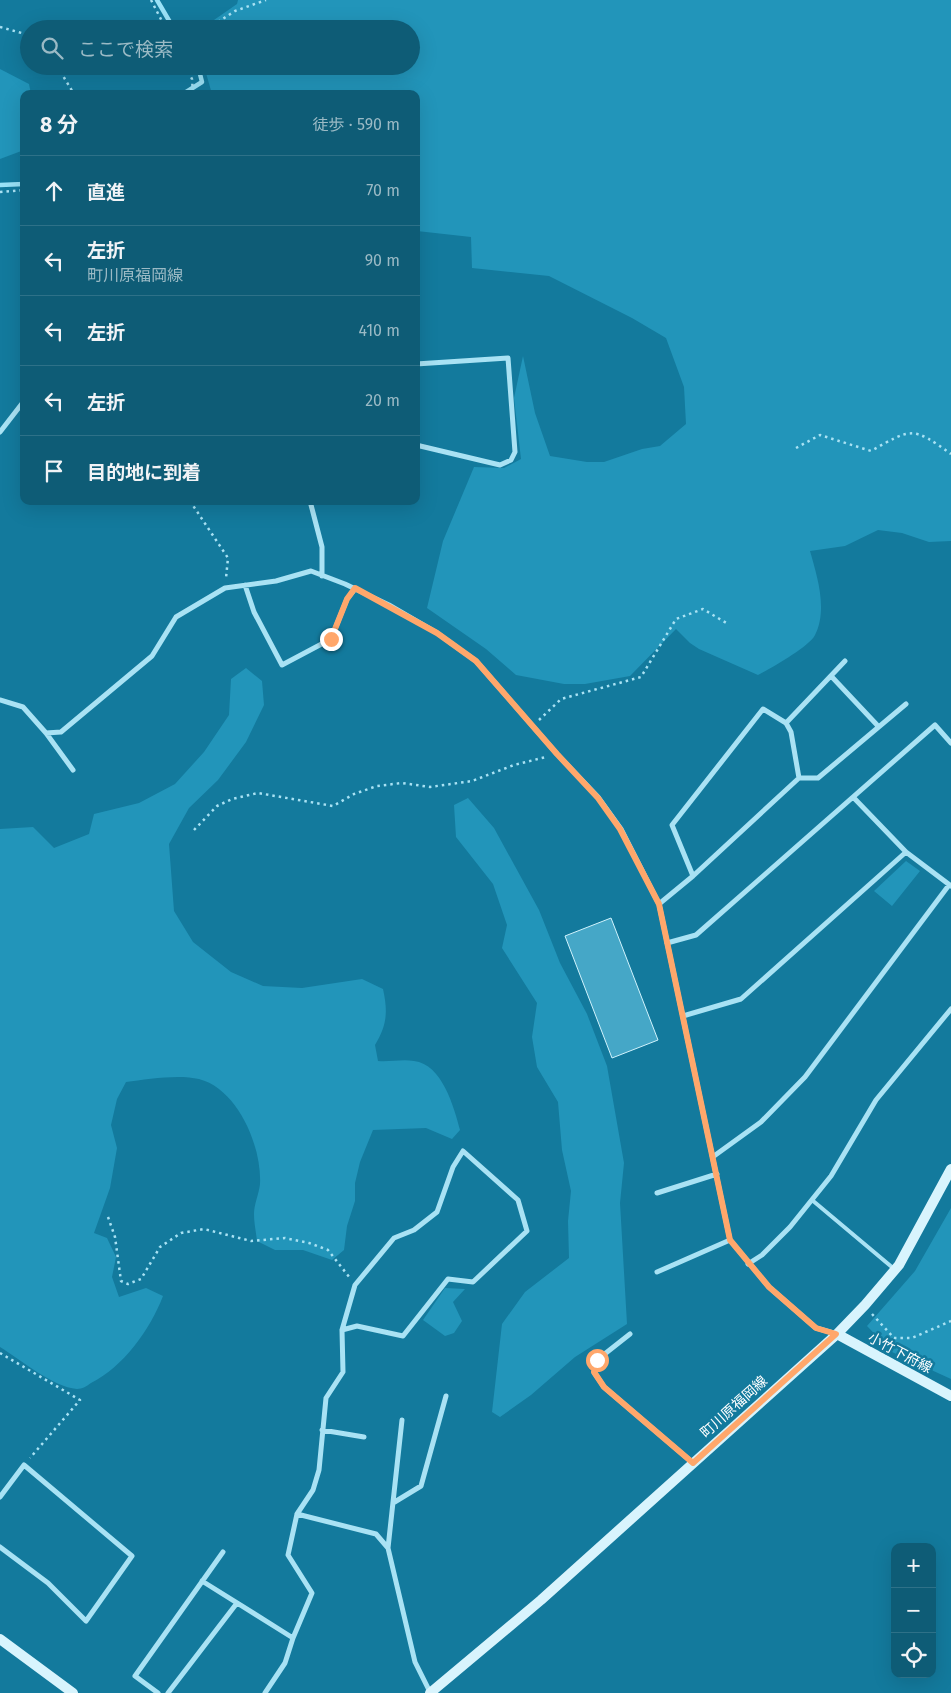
<!DOCTYPE html>
<html lang="ja">
<head>
<meta charset="utf-8">
<style>
  :root { --surface:#0e5c76; --page:#1c657e; --text:#f1f3f6; --muted:#9bbac5; --line:#2e7188 }
  body { margin:0; font-family:"Fira Sans","Noto Sans JP",sans-serif; background:var(--page); color:var(--text) }
  .controls { position:absolute; right:15px; bottom:15px; display:grid; overflow:hidden; border-radius:10px; box-shadow:0 5px 20px #0002 }
  .controls button { width:45px; height:45px; display:grid; place-items:center; padding:0; border:0; border-bottom:1px solid var(--line); background:var(--surface); color:var(--text); font:25px sans-serif }
  .stop { position:absolute; width:15px; height:15px; margin:-11px; border:4px solid #ffa76b; border-radius:50%; background:#fff }
  .stop.end { background:#ffa76b; border-color:#fff; box-shadow:0 1px 5px #0008 }
  .list { margin:0; padding:0; list-style:none }
  h2 { display:flex; justify-content:space-between; align-items:center; height:65px; margin:0; padding:0 20px; font-size:21px }
  h2 small { font-size:16px; font-weight:400; color:var(--muted) }
  .list li { display:grid; grid-template-columns:32px 1fr auto; gap:15px; align-items:center; box-sizing:border-box; height:70px; padding:0 20px; border-top:1px solid var(--line) }
  .list b { display:block; font-size:19px; white-space:nowrap }
  .list p { margin:0; font-size:16px; white-space:nowrap; color:var(--muted) }
  .list em { font-size:16px; font-style:normal; color:var(--muted) }
  .icon { flex:none; width:28px; height:28px; fill:none; stroke:currentColor; stroke-width:2; stroke-linecap:round; stroke-linejoin:round }
  .map { position:relative; flex:none; width:951px; height:1693px; overflow:hidden }
  .search { position:absolute; background:var(--surface); box-shadow:0 5px 20px #0002; left:20px; top:20px; width:400px; height:55px; display:flex; align-items:center; gap:12px; box-sizing:border-box; padding:0 18px; border-radius:28px; color:var(--muted); font-size:19px }
  .panel { position:absolute; background:var(--surface); box-shadow:0 5px 20px #0002; left:20px; top:90px; width:400px; height:415px; border-radius:10px }
  .map>svg:first-child { display:block }
  .green { fill:#2295ba }
  .lines { fill:none; stroke-linecap:round; stroke-linejoin:round }
  .stream { stroke:#9be2f7; stroke-width:4.5 }
  .building { fill:#45a7c7; stroke:#d1f3fd }
  .path { stroke:#a9e2f4; stroke-width:2.5; stroke-dasharray:2.5 4; stroke-linecap:butt }
  .lane { stroke:#a9e2f4; stroke-width:4 }
  .street { stroke:#a9e2f4; stroke-width:5 }
  .secondary { stroke:#d8f4fd; stroke-width:10 }
  .route { stroke:#ffa76b; stroke-width:6 }
  .labels { text-anchor:middle; dominant-baseline:central; stroke-width:5; stroke-linejoin:round; paint-order:stroke }
  .street-label { font-size:14px; fill:#fff; stroke:#137a9d }
</style>
</head>
<body>
<div class="map">
<svg width="951" height="1693" viewBox="0 0 951 1693">
  <rect width="100%" height="100%" fill="#137a9d"/>
  <path class="green" d="M238,0H951V541L929,542L902,533L878,530L845,546L810,551C817,576 828,609 815,635C809,647 771,668 758,675L699,649L690,643L676,629L630,676L585,684H564L516,675L486,649L427,608L443,541L474,467L504,468L521,459L514,398L523,356L535,413L550,456L587,462H604L642,449L660,446L686,424L684,387L666,338L632,318L549,276L472,268L471,237L417,231L416,257V94H212L204,66H411V29H201L237,4Z
    M0,69L29,84L31,94H24V150L0,159Z
    M246,668L262,681L264,705L246,742L218,780L189,808L169,844L174,911L193,942L231,972L263,986L302,988L362,979L383,989C388,1012 387,1025 375,1045L378,1061C390,1062 402,1059 414,1061C442,1064 454,1107 460,1130L452,1139L426,1128L373,1130L360,1162L355,1183V1201L347,1226L344,1250L332,1260L303,1250H275L257,1241C256,1232 254,1223 254,1214C254,1204 259,1194 260,1184C262,1147 238,1089 199,1079C179,1074 147,1079 126,1082L117,1099L111,1125L117,1148L110,1188L94,1233L107,1238L116,1257L112,1277L119,1297L146,1288L163,1296C150,1330 123,1367 91,1383C87,1386 82,1389 77,1389C53,1387 21,1360 0,1347V829L33,827L54,848L89,834L94,814L139,803L175,784L204,752L229,715L231,679Z
    M468,798L494,828L539,910L560,963L587,1014L607,1066L624,1163L620,1203L627,1324L575,1357L531,1395L500,1417L492,1412L502,1324L525,1292L569,1258L568,1221L571,1191L562,1150L558,1102L537,1067L532,1037L537,1003L502,948L507,925L493,884L456,837L454,805Z
    M906,861L920,871L892,906L874,891Z
    M951,1208V1379L892,1352L867,1326L915,1271Z
    M445,1288L465,1289L453,1302L462,1321L454,1333L445,1336L423,1320Z"/>
  <g class="lines">
    <path class="stream" d="M157,0L174,29
      M183,94L202,82L198,66
      M0,185L24,184"/>
  </g>
  <path class="building" d="M611,918L658,1040L612,1058L565,936Z"/>
  <g class="lines">
    <path class="path" d="M151,0L166,29
      M0,27L29,35
      M207,29L235,11L266,0
      M57,66L74,94
      M185,66L192,79L193,94
      M0,192L24,190
      M796,448L820,435L871,451C912,428 912,426 951,454
      M190,501L228,558L226,578
      M539,720L561,699L641,677L676,619L703,609L728,624
      M194,830L217,806L232,799L258,793L333,806L354,794L377,786L402,783L430,787L472,781L514,765L546,757
      M108,1217L115,1237L121,1281L128,1284L141,1279L160,1247L181,1233L204,1229L251,1241L285,1238L309,1243L328,1250L350,1278
      M872,1314L894,1338H912L951,1321
      M0,1353L80,1400L30,1458"/>
    <path class="lane" d="M812,1200L893,1268"/>
    <path class="street" d="M416,364L508,358L515,452L511,460L500,465L416,445
      M0,432L24,401
      M310,501L322,547V576
      M245,585L254,612L282,665L331,639L347,599L355,589
      M832,677L878,726
      M0,700L23,707L46,733L61,732L152,656L176,617L225,588L276,581L311,571L345,584L389,605L437,633L476,661L557,754L598,797L621,829L659,904L730,1240L769,1287L816,1328L837,1334
      M786,723L845,661
      M46,733L73,770
      M853,797L906,852
      M693,876L672,825L763,709L786,723L791,732L799,778
      M659,904L693,876L799,778H818L906,704
      M667,943L696,935L935,725L951,743
      M683,1016L741,999L906,852L951,886
      M714,1156L761,1122L805,1077L949,885
      M657,1193L717,1174
      M748,1264L762,1255L790,1227L831,1176L876,1100L951,1009
      M657,1272L730,1240
      M630,1334L597,1360L594,1372L604,1387L693,1463
      M322,1430L364,1437
      M0,1497L24,1465L132,1556L86,1621L48,1583L0,1547
      M393,1503L421,1486L446,1396
      M297,1514L313,1490L319,1470L326,1398L343,1372L342,1330L355,1285L394,1238L414,1230L437,1212L453,1167L463,1151L518,1200L527,1231L473,1282L448,1279L403,1336L357,1326L342,1330
      M388,1548L402,1420
      M202,1581L293,1638
      M158,1693L135,1676L223,1552
      M168,1693L237,1603
      M265,1693L285,1663L293,1638L312,1593L288,1555L297,1514L376,1534L388,1548L415,1662L430,1692"/>
    <path class="secondary" d="M837,1334L951,1396
      M0,1639L73,1693
      M430,1693L541,1600L837,1334L865,1305L899,1265L951,1169"/>
  </g>
  <g class="lines">
    <path class="route" d="M331,639L347,599L355,588L437,633L476,661L557,754L598,798L620,829L659,904L730,1240L769,1287L816,1328L836,1334L693,1463L604,1387L594,1372L597,1360"/>
  </g>
  <g class="labels">
    <g class="street-label">
      <text transform="translate(900 1353) rotate(28)">小竹下府線</text>
      <text transform="translate(734 1407) rotate(-42)">町川原福岡線</text>
    </g>
  </g>
</svg>
<div class="controls">
<button>+</button>
<button>−</button>
<button><svg class="icon" aria-label="locate" viewBox="0 0 24 24"><circle cx="12" cy="12" r="6"/><path d="M12 2v4M12 18v4M2 12h4M18 12h4"/></svg></button>
</div>
<div class="stop" style="left:597px;top:1360px"></div>
<div class="stop end" style="left:331px;top:639px"></div>
<div class="search"><svg class="icon" aria-label="search" viewBox="0 0 24 24"><circle cx="10" cy="10" r="6"/><path d="M15 15l6 6"/></svg>ここで検索</div>
<section class="panel">
<h2>8 分<small>徒歩 · 590 m</small></h2>
<ul class="list">
<li><svg class="icon" aria-label="ahead" viewBox="0 0 24 24"><path d="M12 20V5M6 11l6-6 6 6"/></svg><div><b>直進</b></div><em>70 m</em></li>
<li><svg class="icon" aria-label="left" viewBox="0 0 24 24"><path d="M17 20v-9H6M10 6l-5 5 5 5"/></svg><div><b>左折</b><p>町川原福岡線</p></div><em>90 m</em></li>
<li><svg class="icon" aria-label="left" viewBox="0 0 24 24"><path d="M17 20v-9H6M10 6l-5 5 5 5"/></svg><div><b>左折</b></div><em>410 m</em></li>
<li><svg class="icon" aria-label="left" viewBox="0 0 24 24"><path d="M17 20v-9H6M10 6l-5 5 5 5"/></svg><div><b>左折</b></div><em>20 m</em></li>
<li><svg class="icon" aria-label="arrive" viewBox="0 0 24 24"><path d="M6 21V4h12l-3 4 3 4H6"/></svg><div><b>目的地に到着</b></div></li>
</ul>
</section>
</div>
</body>
</html>
